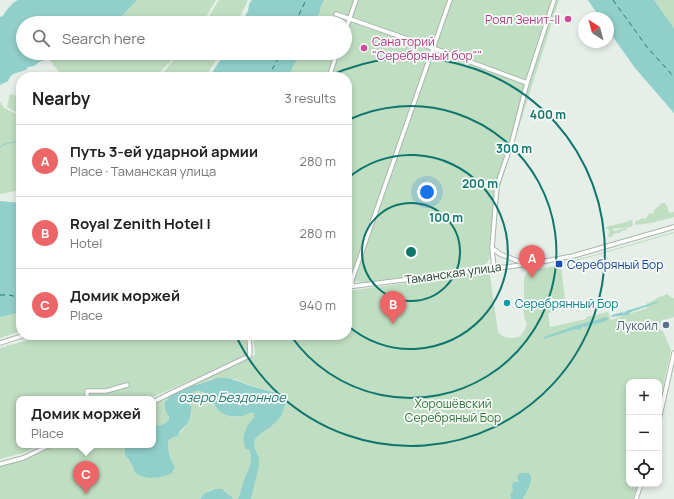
<!DOCTYPE html>
<html lang="en">
<head>
<meta charset="utf-8">
<style>
  :root { --surface:#fff; --page:#f2f2f2; --text:#222; --muted:#767676; --line:#e0e0e0; --accent:#ec6667 }
  body { margin:0; font-family:Manrope,sans-serif; background:var(--page); color:var(--text) }
  .controls { position:absolute; right:12px; bottom:12px; display:grid; overflow:hidden; border-radius:8px; box-shadow:0 2px 6px #0003 }
  .controls button { width:36px; height:36px; display:grid; place-items:center; padding:0; border:0; border-bottom:1px solid var(--line); background:var(--surface); color:var(--text); font:20px sans-serif }
  .compass { position:absolute; left:578px; top:12px; width:36px; height:36px; border-radius:50%; background:var(--surface); box-shadow:0 2px 6px #0003; rotate:324deg }
  .you { position:absolute; left:427px; top:192px; width:14px; height:14px; margin:-10px; border:3px solid #fff; border-radius:50%; background:#1a73e8; box-shadow:0 0 0 6px #1a73e833 }
  .badge { display:grid; place-items:center; width:26px; height:26px; border-radius:50%; background:var(--accent); color:#fff; font-size:13px; font-weight:700 }
  .pin { position:absolute; translate:-50% -33px; filter:drop-shadow(0 1px 2px #0008) }
  .pin::after { content:''; position:absolute; top:21px; width:14px; height:12px; background:inherit; clip-path:polygon(0 0,100% 0,50% 100%) }
  .popup { position:absolute; left:16px; top:396px; width:140px; height:52px; box-sizing:border-box; display:grid; place-content:center; border-radius:8px; background:var(--surface); filter:drop-shadow(0 1px 3px #0005); font-size:13px; white-space:nowrap; color:var(--muted) }
  .popup b { font-size:15px; color:var(--text) }
  .popup::after { content:''; position:absolute; left:50%; top:100%; margin-left:-8px; border:8px solid transparent; border-top-color:var(--surface) }
  .list { margin:0; padding:0; list-style:none }
  h2 { display:flex; justify-content:space-between; align-items:center; height:52px; margin:0; padding:0 16px; font-size:17px }
  h2 small { font-size:13px; font-weight:400; color:var(--muted) }
  .list li { display:grid; grid-template-columns:26px 1fr auto; gap:12px; align-items:center; box-sizing:border-box; height:72px; padding:0 16px; border-top:1px solid var(--line) }
  .list b { display:block; font-size:15px; white-space:nowrap }
  .list p { margin:0; font-size:13px; white-space:nowrap; color:var(--muted) }
  .list em { font-size:13px; font-style:normal; color:var(--muted) }
  .icon { flex:none; width:22px; height:22px; fill:none; stroke:currentColor; stroke-width:2; stroke-linecap:round; stroke-linejoin:round }
  .map { position:relative; flex:none; width:674px; height:499px; overflow:hidden }
  .search { position:absolute; background:var(--surface); box-shadow:0 2px 6px #0003; left:16px; top:16px; width:336px; height:44px; display:flex; align-items:center; gap:10px; box-sizing:border-box; padding:0 14px; border-radius:22px; color:var(--muted); font-size:15px }
  .panel { position:absolute; background:var(--surface); box-shadow:0 2px 6px #0003; left:16px; top:72px; width:336px; height:268px; border-radius:16px }
  .map>svg:first-child { display:block }
  .green { fill:#c0dec1 }
  .water { fill:#91d0ca }
  .lines { fill:none; stroke-linecap:round; stroke-linejoin:round }
  .stream { stroke:#91d0ca; stroke-width:1 }
  .ferry { stroke:#217a73; stroke-width:1; stroke-dasharray:5 4; stroke-linecap:butt }
  .minor-casing { stroke:#a8b6ae; stroke-width:5.5 }
  .minor { stroke:#fff; stroke-width:3.5 }
  .ring { fill:none; stroke:#0f766e; stroke-width:2 }
  .hotel-dot { fill:#d1479c; stroke:#f7fbf8; stroke-width:1.5 }
  .transit-dot { fill:#1a4fb4; stroke:#f7fbf8; stroke-width:1.5 }
  .culture-dot { fill:#0f9aa8; stroke:#f7fbf8; stroke-width:1.5 }
  .service-dot { fill:#5c6f8a; stroke:#f7fbf8; stroke-width:1.5 }
  .labels { text-anchor:middle; dominant-baseline:central; stroke-width:3.5; stroke-linejoin:round; paint-order:stroke }
  .hotel-label { font-size:12px; fill:#b23c85; stroke:#f7fbf8; text-anchor:end }
  .transit-label { font-size:12px; fill:#164399; stroke:#f7fbf8; text-anchor:start }
  .street-label { font-size:12px; fill:#254032; stroke:#f7fbf8 }
  .culture-label { font-size:12px; fill:#0d838f; stroke:#f7fbf8; text-anchor:start }
  .service-label { font-size:12px; fill:#4e5e75; stroke:#f7fbf8; text-anchor:end }
  .park-label { font-size:12px; fill:#31763a; stroke:#f7fbf8 }
  .water-label { font-size:13px; font-style:italic; fill:#217a73; stroke:#f7fbf8 }
  .centre { fill:#0f766e; stroke:#f7fbf8; stroke-width:2 }
  .ring-label { font-size:12px; text-anchor:middle; font-weight:bold; fill:#0f766e; stroke:#f7fbf8; stroke-width:3.5; stroke-linejoin:round; paint-order:stroke }
</style>
</head>
<body>
<div class="map">
<svg width="674" height="499" viewBox="0 0 674 499">
  <rect width="100%" height="100%" fill="#e6eee8"/>
  <path class="green" d="M137,0H216L203,22L201,23H114L123,15Z
    M219,0H248L237,23H205Z
    M324,0H559L500,187L493,244L490,245C490,253 491,262 483,266L362,283L357,281L347,283V77H288L300,53H345V23H315L320,13V8Z
    M654,0H674V28Z
    M58,53H171L172,60L155,77H63L48,58Z
    M180,53H221L205,77H159Z
    M21,93V115L7,107L10,94L18,96Z
    M0,101L4,108L21,116V190L0,194Z
    M662,203H665C667,206 669,209 669,213L674,212V217L651,223L635,225V222L641,219L647,218V216L650,213L653,214L654,210Z
    M630,220H632L633,225L631,227L613,229V230L615,231L625,228L628,229L622,231L620,233C614,233 615,233 611,237H609L607,235L609,234V230L606,228V227L626,222Z
    M674,232V233L587,258L564,263V262L583,258Z
    M558,266H561L565,299H556L555,312L548,313L550,327L586,319V317L608,312L611,320L647,308L646,306L647,303L653,301L657,298L667,294L672,298H674V317L664,320L662,319L658,329L663,331L671,350L659,406V382H629V484H638L633,499H251L259,465V458L255,449L254,441C257,434 265,432 271,427C280,420 289,406 282,394L250,385L235,379L220,378L213,379L203,383L195,384L174,394L166,400L169,420L160,426L156,425L153,426V404L175,391L255,355L253,335H347V291L488,272L490,275L498,332C502,338 514,340 520,336C524,333 525,328 527,324L524,317V278C526,274 527,272 531,270Z
    M21,312V331L0,338V317Z
    M46,335H246L248,354L247,356L148,399H19V445H41L23,453L0,459V348Z
    M197,390L201,391L204,393C213,402 220,418 236,417C241,416 248,412 254,413V419C247,424 241,440 246,448L249,449L251,457L250,466L245,477L239,496L237,499C230,499 229,493 223,490C214,486 205,492 200,499H0V466L23,459L54,445H125L124,449L128,460L132,464L134,469L140,475L154,478L174,471L175,467C171,459 165,446 170,439L178,436C185,425 191,423 192,407C187,398 185,395 197,390Z"/>
  <path class="water" d="M18,0H137L123,15L114,23H23V53H58L49,58L39,62L34,66L28,67L26,70L13,74L10,77L8,81L0,85V17L3,16L6,11L13,3Z
    M252,0H324L320,8V12L315,23H241L248,11L249,4Z
    M588,0H654L674,28V113L635,68L608,30V18H600Z
    M225,53H300L288,77H209Z
    M0,201L21,203V312L0,317Z
    M659,301L657,303L631,312L628,315L611,317L612,315L622,312L624,313L626,311Z
    M607,317L608,319L606,321L584,327L582,326L580,330L576,329L543,339L544,337L575,326Z
    M217,378C229,377 238,381 248,385C259,388 271,392 282,394C289,404 282,418 273,425C267,431 258,433 254,441L255,449L259,458V466L251,499H237L239,496L245,477L250,466L251,457L249,449H246C240,438 246,425 254,418V413C249,412 247,415 242,416C239,416 234,417 230,416C227,416 222,413 219,411C213,404 204,384 192,393C189,395 188,397 187,401L192,407L190,418L187,424L180,431L178,436L172,438L169,440C166,448 171,460 175,467L172,473C163,478 145,481 136,473C133,471 134,467 132,465C127,456 123,456 125,445H153V426L156,425L160,426L169,420V417L165,410V402L171,395L190,386L203,383Z
    M521,473H529C535,481 526,491 523,499H511L510,494L513,491L512,485L514,482H519L517,477L519,474Z
    M215,489H222L234,499H200L205,493Z"/>
  <g class="lines">
    <path class="stream" d="M0,147C7,142 13,142 21,142"/>
    <path class="ferry" d="M613,0L647,47L674,77
      M295,23L306,0
      M267,77L273,68L281,53
      M0,295H9L21,298"/>
    <g class="minor-casing">
      <path id="minor" d="M336,14L433,48L527,83
        M345,32L356,0
        M329,77L337,53
        M492,248L500,254L523,263
        M494,268L492,248L497,185L512,142L527,83L554,0
        M352,286V280L450,0
        M347,287L529,264L573,256L674,227
        M0,343L25,335
        M87,399V391H106L127,385
        M153,402L169,394L249,356L250,353L249,335
        M659,420L674,353
        M0,464L23,458L50,445
        M636,499L641,484"/>
    </g>
    <use href="#minor" class="minor"/>
  </g>
  <g class="ring">
    <circle cx="411" cy="252" r="49"/>
    <path d="M347 179A97 97 0 1 1 347 325"/>
    <path d="M348 120A146 146 0 1 1 291 336"/>
    <path d="M327 77A194 194 0 1 1 236 336"/>
  </g>
  <g class="hotel-dot">
    <circle cx="568" cy="19" r="4"/>
    <circle cx="364" cy="48" r="4"/>
  </g>
  <rect class="transit-dot" x="555" y="260" width="8" height="8" rx="2"/>
  <circle class="culture-dot" cx="507" cy="303" r="4"/>
  <circle class="service-dot" cx="666" cy="325" r="4"/>
  <g class="labels">
    <g class="hotel-label">
      <text x="560" y="19">Роял Зенит-II</text>
      <text x="372" y="41" text-anchor="start">Санаторий<tspan x="372" dy="14">"Серебряный бор""</tspan></text>
    </g>
    <g class="transit-label">
      <text x="567" y="264">Серебряный Бор</text>
    </g>
    <g class="street-label">
      <text transform="translate(453 273) rotate(-8)">Таманская улица</text>
    </g>
    <g class="culture-label">
      <text x="515" y="303">Серебрянный Бор</text>
    </g>
    <g class="service-label">
      <text x="658" y="325">Лукойл</text>
    </g>
    <g class="park-label">
      <text x="453" y="403">Хорошёвский<tspan x="453" dy="14">Серебряный Бор</tspan></text>
    </g>
    <g class="water-label">
      <text x="232" y="397">озеро Бездонное</text>
    </g>
  </g>
  <circle cx="411" cy="252" r="6" class="centre"/>
  <g class="ring-label">
    <text x="548" y="119">400 m</text>
    <text x="514" y="153">300 m</text>
    <text x="480" y="188">200 m</text>
    <text x="446" y="222">100 m</text>
  </g>
</svg>
<div class="controls">
<button>+</button>
<button>−</button>
<button><svg class="icon" aria-label="locate" viewBox="0 0 24 24"><circle cx="12" cy="12" r="6"/><path d="M12 2v4M12 18v4M2 12h4M18 12h4"/></svg></button>
</div>
<svg class="compass" viewBox="-18 -18 36 36"><path d="M0-13l5 13h-10z" fill="#e53935"/><path d="M0 13l5-13h-10z" fill="#767676"/></svg>
<div class="you"></div>
<div class="pin badge" style="left:532px;top:278px">A</div>
<div class="pin badge" style="left:393px;top:324px">B</div>
<div class="pin badge" style="left:86px;top:494px">C</div>
<div class="popup"><b>Домик моржей</b>Place</div>
<div class="search"><svg class="icon" aria-label="search" viewBox="0 0 24 24"><circle cx="10" cy="10" r="6"/><path d="M15 15l6 6"/></svg>Search here</div>
<section class="panel">
<h2>Nearby<small>3 results</small></h2>
<ul class="list">
<li><span class="badge">A</span><div><b>Путь 3-ей ударной армии</b><p>Place · Таманская улица</p></div><em>280 m</em></li>
<li><span class="badge">B</span><div><b>Royal Zenith Hotel I</b><p>Hotel</p></div><em>280 m</em></li>
<li><span class="badge">C</span><div><b>Домик моржей</b><p>Place</p></div><em>940 m</em></li>
</ul>
</section>
</div>
</body>
</html>
